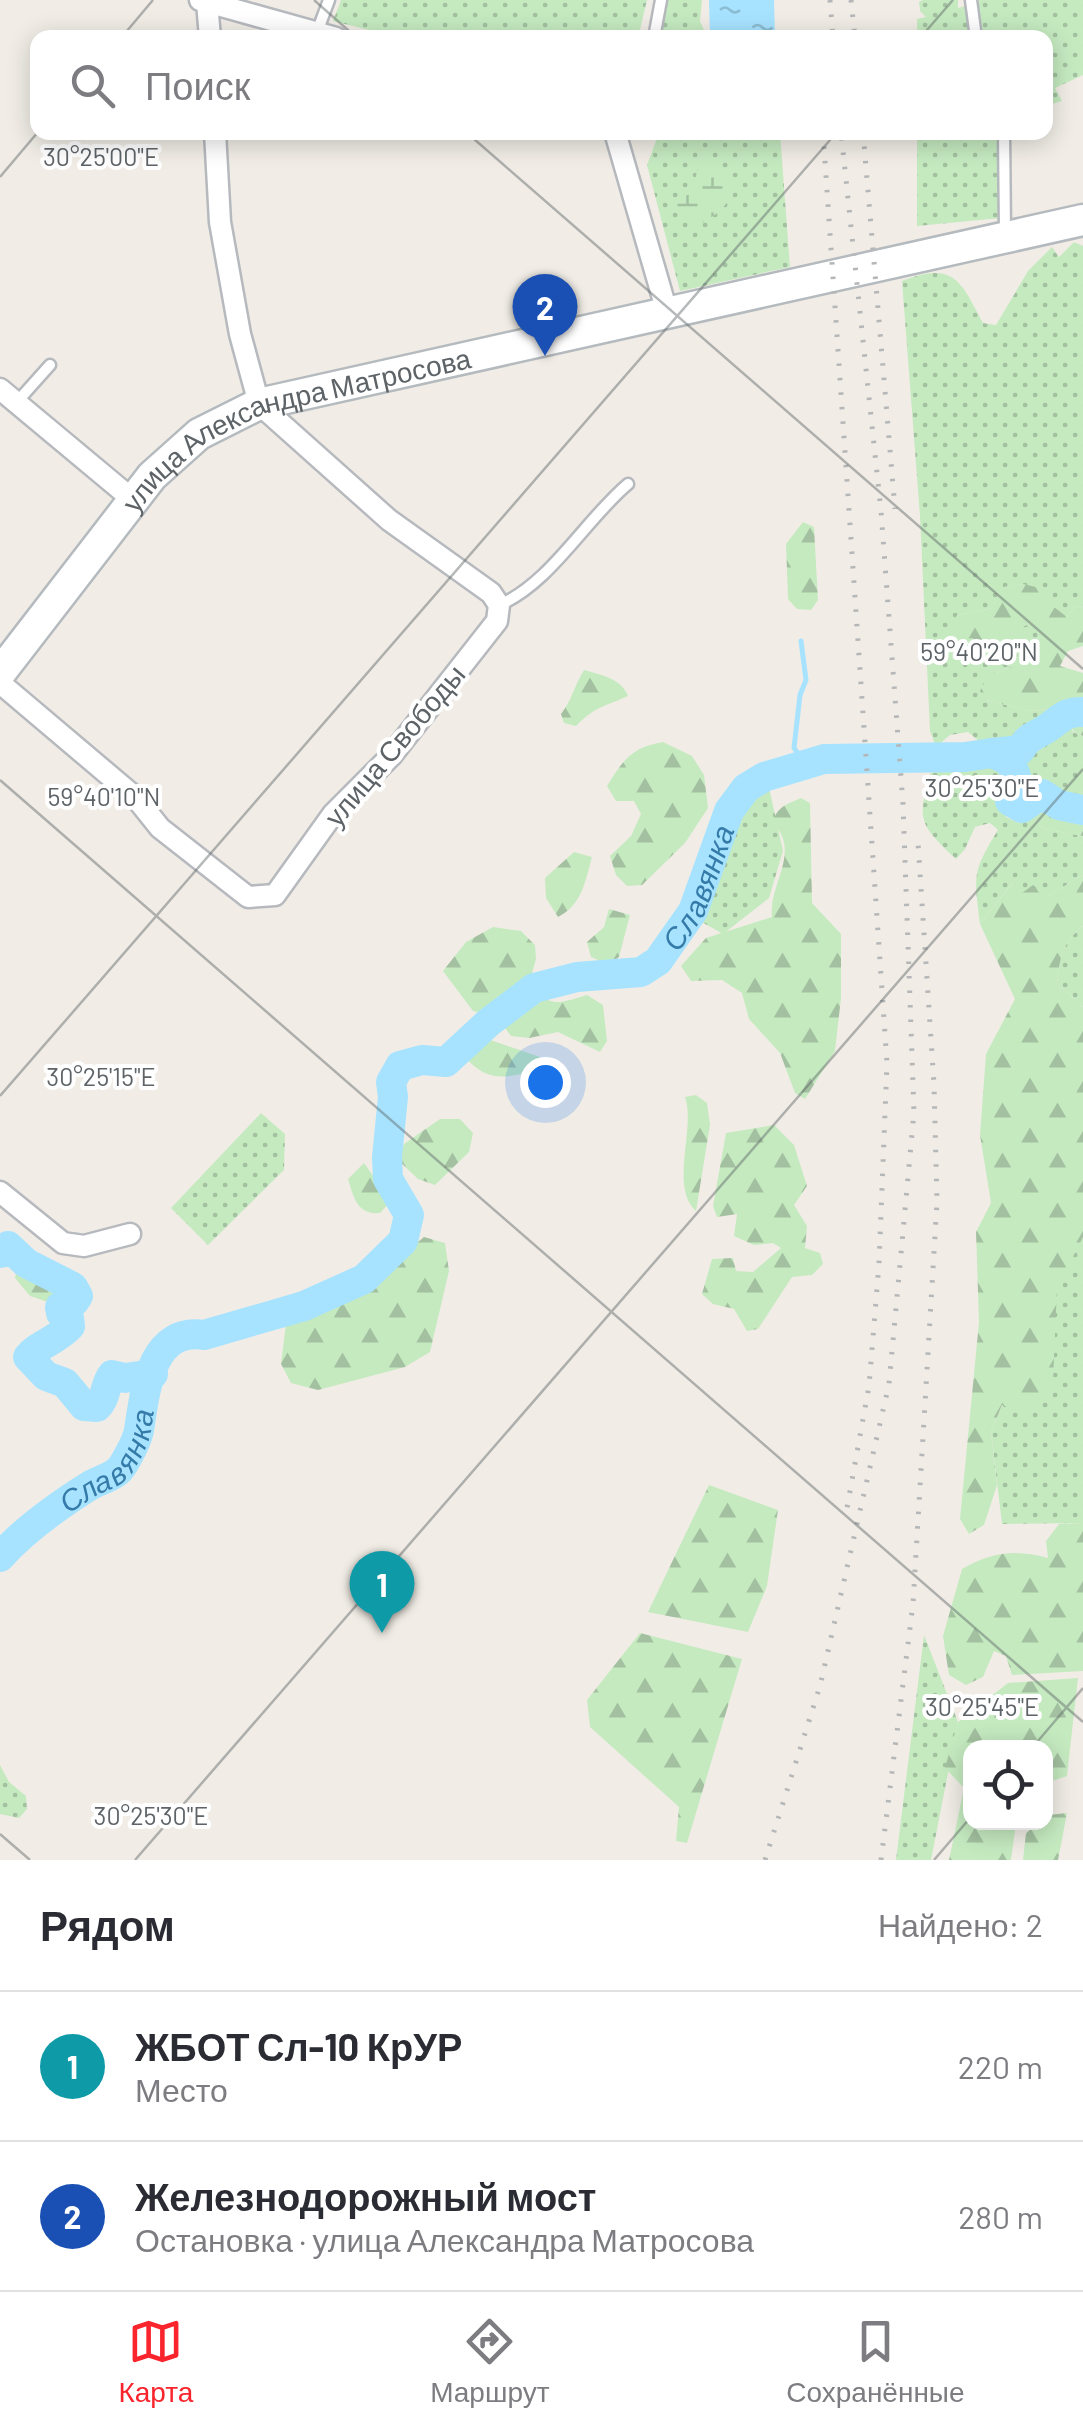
<!DOCTYPE html>
<html lang="ru">
<head>
<meta charset="utf-8">
<style>
  :root { --surface:#fff; --page:#f7f7f7; --text:#2b2b33; --muted:#7c7c81; --line:#e1e1e2; --accent:#f9242c }
  body { margin:0; font-family:Barlow,sans-serif; background:var(--page); color:var(--text) }
  .controls { position:absolute; right:30px; bottom:30px; display:grid; overflow:hidden; border-radius:20px; box-shadow:0 5px 25px #0003 }
  .controls button { width:90px; height:90px; display:grid; place-items:center; padding:0; border:0; border-bottom:2px solid var(--line); background:var(--surface); color:var(--text); font:50px sans-serif }
  .you { position:absolute; left:545px; top:1082px; width:35px; height:35px; margin:-25px; border:8px solid #fff; border-radius:50%; background:#1a73e8; box-shadow:0 0 0 15px #1a73e833 }
  .badge { display:grid; place-items:center; width:65px; height:65px; border-radius:50%; background:var(--accent); color:#fff; font-size:32px; font-weight:700 }
  .pin { position:absolute; translate:-50% -82px; filter:drop-shadow(0 2px 5px #0008) }
  .pin::after { content:''; position:absolute; top:52px; width:35px; height:30px; background:inherit; clip-path:polygon(0 0,100% 0,50% 100%) }
  .list { margin:0; padding:0; list-style:none }
  h2 { display:flex; justify-content:space-between; align-items:center; height:130px; margin:0; padding:0 40px; font-size:42px }
  h2 small { font-size:32px; font-weight:400; color:var(--muted) }
  .list li { display:grid; grid-template-columns:65px 1fr auto; gap:30px; align-items:center; box-sizing:border-box; height:150px; padding:0 40px; border-top:2px solid var(--line) }
  .list b { display:block; font-size:38px; white-space:nowrap }
  .list p { margin:0; font-size:32px; white-space:nowrap; color:var(--muted) }
  .list em { font-size:32px; font-style:normal; color:var(--muted) }
  .icon { flex:none; width:55px; height:55px; fill:none; stroke:currentColor; stroke-width:2; stroke-linecap:round; stroke-linejoin:round }
  .map { position:relative; flex:none; width:1083px; height:1860px; overflow:hidden }
  .search { position:absolute; background:var(--surface); box-shadow:0 5px 25px #0003; left:30px; right:30px; top:30px; height:110px; display:flex; align-items:center; gap:25px; box-sizing:border-box; padding:0 35px; border-radius:20px; color:var(--muted); font-size:38px }
  .sheet { height:430px; background:var(--surface) }
  nav { display:flex; justify-content:space-around; align-items:center; box-sizing:border-box; height:140px; border-top:2px solid var(--line); background:var(--surface); font-size:28px; color:var(--muted) }
  nav a { display:grid; justify-items:center; gap:5px }
  nav .on { color:var(--accent) }
  .map>svg:first-child { display:block }
  .grass { fill:url(#grass-dots) }
  .forest { fill:url(#forest-firs) }
  .wetland { fill:url(#wetland-marsh) }
  .water { fill:url(#water-ripples) }
  .lines { fill:none; stroke-linecap:round; stroke-linejoin:round }
  .stream { stroke:#a7e3ff; stroke-width:5 }
  .river { stroke:#a7e3ff; stroke-width:30 }
  .lane-casing { stroke:#b6b9bd; stroke-width:15 }
  .street-casing { stroke:#b6b9bd; stroke-width:25 }
  .secondary-casing { stroke:#b4babe; stroke-width:35 }
  .lane { stroke:#fff; stroke-width:10 }
  .street { stroke:#fff; stroke-width:20 }
  .secondary { stroke:#fff; stroke-width:30 }
  .rail { stroke:#b5b6b7; stroke-width:5; stroke-dasharray:2.5 12; stroke-linecap:butt }
  .ticks { fill:none; stroke:#5d6367; stroke-width:2.5; stroke-opacity:0.45 }
  .labels { text-anchor:middle; dominant-baseline:central; stroke-width:8; stroke-linejoin:round; paint-order:stroke }
  .street-label { font-size:28px; fill:#5d6367; stroke:#fff }
  .water-label { font-size:30px; font-style:italic; fill:#357ba9; stroke:#fff }
  .ticks-label { font-size:25px; text-anchor:middle; fill:#5d6367; stroke:#fff; stroke-width:8; stroke-linejoin:round; paint-order:stroke }
</style>
</head>
<body>
<div class="map">
<svg width="1083" height="1860" viewBox="0 0 1083 1860">
  <defs>
    <pattern id="grass-dots" width="8" height="8" patternUnits="userSpaceOnUse" patternTransform="scale(2.5)"><rect width="8" height="8" fill="#c5eac0"/><path d="M2 2h.1M6 6h.1" fill="none" stroke="#a3c1a0" stroke-width="1.8" stroke-linecap="round"/></pattern>
    <pattern id="forest-firs" width="22" height="20" patternUnits="userSpaceOnUse" patternTransform="scale(2.5)"><rect width="22" height="20" fill="#c5eac0"/><path d="M5 1l3.5 6h-7zM16 11l3.5 6h-7z" fill="#a3c1a0"/></pattern>
    <pattern id="wetland-marsh" width="20" height="14" patternUnits="userSpaceOnUse" patternTransform="scale(2.5)"><rect width="20" height="14" fill="#c5eac0"/><path d="M1 5h8M5 5V1M11 12h8M15 12V8" fill="none" stroke="#a3c1a0"/></pattern>
    <pattern id="water-ripples" width="26" height="14" patternUnits="userSpaceOnUse" patternTransform="scale(2.5)"><rect width="26" height="14" fill="#a7e3ff"/><path d="M2 4q2-2 4 0t4 0M15 11q2-2 4 0t4 0" fill="none" stroke="#8bbcd2"/></pattern>
  </defs>
  <rect width="100%" height="100%" fill="#f1ede6"/>
  <path class="grass" d="M341,0H647L638,38L397,37L333,21Z
    M667,0H702L700,21L707,37H665L661,29Z
    M923,0H958V8L979,3V0H1083V75L1055,88L1062,101L1046,106V38H917V19L926,17L920,11L919,2Z
    M659,133H780L790,267L680,291L647,165Z
    M917,133H1001V218L917,226Z
    M1074,242L1083,246V606L1074,608L1067,617L1023,584L1005,587L992,608L956,616L981,646L986,658L1014,645L1022,627L1031,623L1039,634L1037,656L988,676L985,700L1030,711L1063,708L1073,732L1083,736V800C1050,804 1027,774 1013,748L980,742L968,732L950,735L936,747L930,731L920,516L902,281C954,261 960,280 983,323L996,325L1028,271L1052,247L1059,257Z
    M994,761C1019,776 1000,794 1006,817L1019,823L1032,816L1044,829L1083,836V875L1048,896L1022,893L1013,882L980,924C974,875 972,872 998,830L990,823L975,827L965,849L956,859C917,823 917,819 932,769Z
    M768,783L783,851L769,898L723,934L700,921L743,797Z
    M1083,926V1007L1057,983C1060,958 1062,942 1083,926Z
    M261,1113L285,1134L284,1170L208,1245L171,1208Z
    M1083,1131V1523L1002,1524L991,1432L1062,1262Z
    M924,1635L958,1722L931,1860H896Z
    M0,1765L9,1782L26,1796L27,1809L19,1818L0,1814Z"/>
  <path class="forest" d="M803,522L814,527L818,600L811,610L797,609L788,599L786,544Z
    M1023,584L1048,590L1054,607L1067,617L1074,608L1083,606V646L1068,651L1060,666L1083,673V736L1074,732L1062,708L1030,711L985,700L980,691L988,676L1037,656L1039,634L1031,623L1022,627L1015,645L997,662L986,658L981,646L972,638L954,641L948,629L956,616L992,608L1004,587Z
    M584,670C601,675 621,678 628,696C602,708 597,705 576,726L564,723L561,714C572,700 574,686 584,670Z
    M663,742L692,756L704,775L708,808L685,843L642,885L627,886L616,875L610,856L631,836L641,814L634,801H616L607,786C623,760 632,747 663,742Z
    M801,798L810,803L812,903L841,934V998L835,1051L805,1099L795,1093L780,1053L749,1019L742,993L722,980L691,981L681,966L706,938L772,917C768,884 802,853 773,823C776,807 787,804 801,798Z
    M1034,802L1083,814V836L1044,829L1032,816Z
    M574,852L592,857C585,882 582,905 558,917L546,898L545,878Z
    M1083,875V926C1062,942 1060,958 1057,983L1083,1007V1237L1057,1288L1053,1381L1028,1415L1002,1405L991,1432L997,1485L984,1525L969,1534L960,1519L979,1322L976,1232L991,1203L980,1135L986,1054L1015,999L980,924L1014,881L1022,893L1033,885L1048,896Z
    M609,909L630,915L619,957L609,965L591,957L587,942L604,927Z
    M493,927L521,931L535,945L536,959L529,984C550,1008 557,1004 587,995L603,1005L607,1041L600,1052L558,1032L529,1038L511,1036L496,1016L473,1011L443,971L466,942Z
    M479,1036L540,1057L537,1071C505,1077 489,1084 465,1057Z
    M696,1095L707,1103L710,1125L696,1211C669,1187 696,1128 685,1097Z
    M440,1119H460L473,1133L469,1152L435,1185L418,1179L398,1160L404,1144Z
    M774,1125L794,1145L807,1186L794,1205L807,1226L805,1248L820,1253L823,1264L812,1275L792,1277L758,1329L747,1331L734,1309L713,1304L702,1294L712,1259L733,1258L736,1271L753,1272L781,1248L773,1243L754,1245L734,1236L737,1214L717,1217L713,1206L726,1133Z
    M364,1163L391,1201L380,1213C357,1215 354,1198 348,1179Z
    M424,1237L445,1243L449,1271L430,1352L405,1367L318,1390L291,1383L281,1364L286,1324L363,1288Z
    M30,1256L52,1268L68,1288L57,1305L30,1296L15,1278L17,1267Z
    M709,1485L778,1510L767,1586L748,1632L648,1612Z
    M1083,1523V1671L1012,1675L1006,1656L994,1651L983,1677L966,1685L949,1675L943,1636L962,1569C991,1552 1015,1549 1048,1558L1046,1541L1059,1524Z
    M640,1633L742,1659L687,1843L676,1841L679,1807L590,1727L587,1700Z
    M1078,1678L1067,1776L1046,1783V1748H970V1822L1016,1823L1011,1860H949L964,1788L945,1768L958,1722L1008,1683Z
    M1067,1813L1058,1860H1023L1026,1833L1039,1823L1046,1822L1048,1815Z"/>
  <path class="wetland" d="M711,161L727,170L735,189C726,207 716,217 696,225L681,214L676,204L692,191L699,164Z"/>
  <path class="water" d="M709,0H774L775,37H710Z"/>
  <g class="lines">
    <path class="stream" d="M801,641L806,680L800,695L794,748L807,764"/>
    <g class="river">
      <path d="M992,753L1020,750C1030,735 1032,738 1046,729C1060,720 1064,711 1083,712"/>
      <path d="M0,1253L8,1246L26,1263L73,1287L78,1296L74,1302L60,1307L61,1313L69,1318L70,1326C56,1341 37,1345 28,1357L46,1376L65,1383L84,1406L97,1407C107,1397 104,1386 112,1375L125,1378L153,1374"/>
      <path id="s1" d="M0,1557C25,1529 59,1505 91,1485C102,1479 117,1476 123,1465C129,1455 137,1441 139,1430C145,1391 151,1327 204,1335L304,1306L364,1279L403,1241L409,1215L388,1179L387,1157L393,1097L391,1082L400,1066L422,1060L446,1062L488,1023L534,988L577,977L641,972L658,961L693,911L729,811L746,788L764,777L824,759L965,757L992,753L1010,761L1016,776L1010,801L1022,808L1042,794L1059,805L1083,810"/>
    </g>
    <g class="lane-casing">
      <path id="lane" d="M971,0L976,38
        M317,32L329,0
        M654,38L661,0
        M1004,132L1005,233
        M16,403L50,365
        M499,605C550,584 586,519 628,484"/>
    </g>
    <g class="street-casing">
      <path id="street" d="M200,0L336,38
        M207,2L210,38
        M615,132L667,312
        M0,389L132,499
        M0,683L136,798L160,828L248,897L275,895L333,814L391,756L497,621L499,605L491,593L389,520L259,404L240,334L220,222L215,132
        M0,1192L63,1243L84,1246L130,1234"/>
    </g>
    <g class="secondary-casing">
      <g id="secondary">
        <path id="s2" d="M0,673L152,476L199,434L259,404L1083,220"/>
      </g>
    </g>
    <use href="#lane" class="lane"/>
    <use href="#street" class="street"/>
    <use href="#secondary" class="secondary"/>
    <path class="rail" d="M830,0L833,38
      M851,0L855,38
      M823,132L887,1063L879,1264L869,1386L847,1508
      M863,132L895,509
      M765,1860L820,1686L889,1384L914,1112L903,804L881,511L841,132
      M881,1860L913,1604L937,1202L934,1084L918,843"/>
  </g>
  <path class="ticks" d="M314,0L357,38M121,38L153,0M920,38L953,0M466,132L1083,669M0,177L38,132M0,780L1083,1722M0,1096L837,132M1032,1748L1083,1688M0,1834L30,1860M135,1860L1083,769M934,1860L970,1818"/>
  <g class="labels">
    <g class="street-label">
      <text stroke="none"><textPath href="#s2" startOffset="402">улица Александра Матросова</textPath></text>
      <text transform="translate(394 745) rotate(-50)">улица Свободы</text>
    </g>
    <g class="water-label">
      <text stroke="none"><textPath href="#s1" startOffset="1108">Славянка</textPath></text>
      <text stroke="none"><textPath href="#s1" startOffset="148">Славянка</textPath></text>
    </g>
  </g>
  <g class="ticks-label">
    <text x="101" y="166">30°25'00"E</text>
    <text x="979" y="661">59°40'20"N</text>
    <text x="982" y="797">30°25'30"E</text>
    <text x="104" y="806">59°40'10"N</text>
    <text x="101" y="1086">30°25'15"E</text>
    <text x="982" y="1716">30°25'45"E</text>
    <text x="151" y="1825">30°25'30"E</text>
  </g>
</svg>
<div class="controls">
<button><svg class="icon" aria-label="locate" viewBox="0 0 24 24"><circle cx="12" cy="12" r="6"/><path d="M12 2v4M12 18v4M2 12h4M18 12h4"/></svg></button>
</div>
<div class="you"></div>
<div class="pin badge" style="left:382px;top:1633px;background:#0f9aa8">1</div>
<div class="pin badge" style="left:545px;top:356px;background:#1a4fb4">2</div>
<div class="search"><svg class="icon" aria-label="search" viewBox="0 0 24 24"><circle cx="10" cy="10" r="6"/><path d="M15 15l6 6"/></svg>Поиск</div>
</div>
<section class="sheet">
<h2>Рядом<small>Найдено: 2</small></h2>
<ul class="list">
<li><span class="badge" style="background:#0f9aa8">1</span><div><b>ЖБОТ Сл-10 КрУР</b><p>Место</p></div><em>220 m</em></li>
<li><span class="badge" style="background:#1a4fb4">2</span><div><b>Железнодорожный мост</b><p>Остановка · улица Александра Матросова</p></div><em>280 m</em></li>
</ul>
</section>
<nav>
<a class="on"><svg class="icon" aria-label="map" viewBox="0 0 24 24"><path d="M3 6l6-2 6 2 6-2v14l-6 2-6-2-6 2zM9 4v14M15 6v14"/></svg>Карта</a>
<a><svg class="icon" aria-label="directions" viewBox="0 0 24 24"><path d="M12 3l9 9-9 9-9-9zM9 14v-3h6M13 9l2 2-2 2"/></svg>Маршрут</a>
<a><svg class="icon" aria-label="saved" viewBox="0 0 24 24"><path d="M7 4h10v16l-5-4-5 4z"/></svg>Сохранённые</a>
</nav>
</body>
</html>
